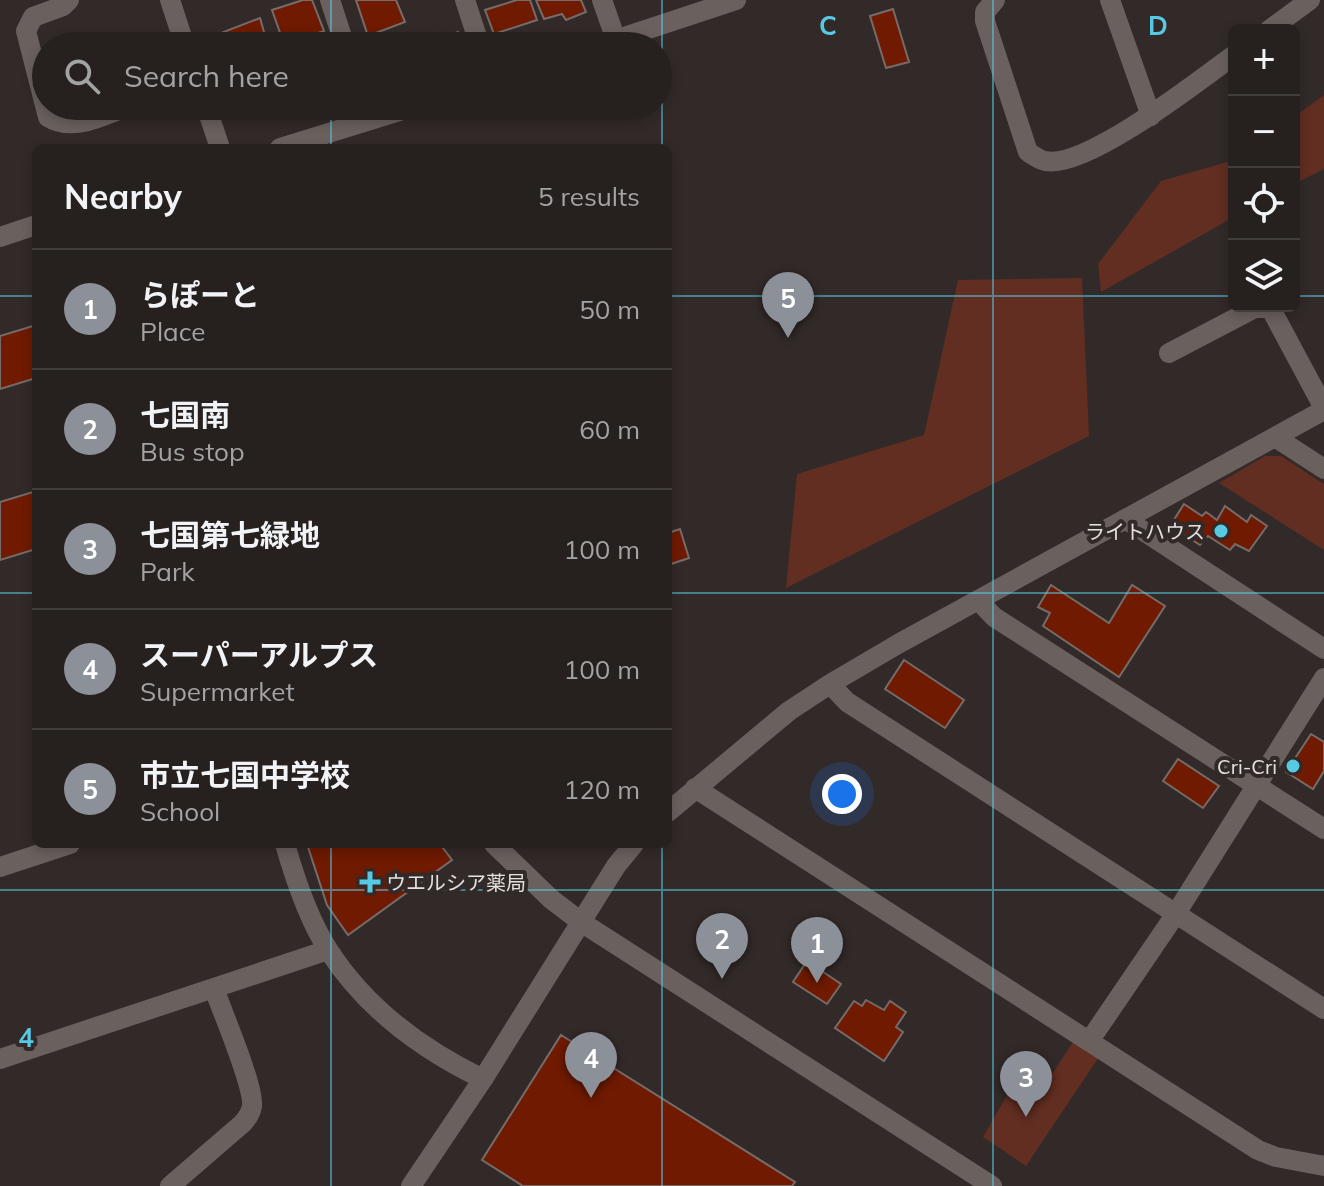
<!DOCTYPE html>
<html lang="en">
<head>
<meta charset="utf-8">
<style>
  :root { --surface:#26201e; --page:#2e2827; --text:#f1f3f6; --muted:#a4a3a4; --line:#423e3c; --accent:#8c9099 }
  body { margin:0; font-family:Mulish,"Noto Sans JP",sans-serif; background:var(--page); color:var(--text) }
  .controls { position:absolute; right:24px; top:24px; display:grid; overflow:hidden; border-radius:12px; box-shadow:0 4px 12px #0003 }
  .controls button { width:72px; height:72px; display:grid; place-items:center; padding:0; border:0; border-bottom:2px solid var(--line); background:var(--surface); color:var(--text); font:40px sans-serif }
  .you { position:absolute; left:842px; top:794px; width:28px; height:28px; margin:-20px; border:6px solid #fff; border-radius:50%; background:#1a73e8; box-shadow:0 0 0 12px #1a73e833 }
  .badge { display:grid; place-items:center; width:52px; height:52px; border-radius:50%; background:var(--accent); color:#fff; font-size:26px; font-weight:700 }
  .pin { position:absolute; translate:-50% -66px; filter:drop-shadow(0 2px 4px #0008) }
  .pin::after { content:''; position:absolute; top:42px; width:28px; height:24px; background:inherit; clip-path:polygon(0 0,100% 0,50% 100%) }
  .list { margin:0; padding:0; list-style:none }
  h2 { display:flex; justify-content:space-between; align-items:center; height:104px; margin:0; padding:0 32px; font-size:34px }
  h2 small { font-size:26px; font-weight:400; color:var(--muted) }
  .list li { display:grid; grid-template-columns:52px 1fr auto; gap:24px; align-items:center; box-sizing:border-box; height:120px; padding:0 32px; border-top:2px solid var(--line) }
  .list b { display:block; font-size:30px; white-space:nowrap }
  .list p { margin:0; font-size:26px; white-space:nowrap; color:var(--muted) }
  .list em { font-size:26px; font-style:normal; color:var(--muted) }
  .icon { flex:none; width:44px; height:44px; fill:none; stroke:currentColor; stroke-width:2; stroke-linecap:round; stroke-linejoin:round }
  .map { position:relative; flex:none; width:1324px; height:1186px; overflow:hidden }
  .search { position:absolute; background:var(--surface); box-shadow:0 4px 12px #0003; left:32px; top:32px; width:640px; height:88px; display:flex; align-items:center; gap:20px; box-sizing:border-box; padding:0 28px; border-radius:44px; color:var(--muted); font-size:30px }
  .panel { position:absolute; background:var(--surface); box-shadow:0 4px 12px #0003; left:32px; top:144px; width:640px; height:704px; border-radius:12px }
  .map>svg:first-child { display:block }
  .green { fill:#612e21 }
  .building { fill:#6f1a01; stroke:#756c6a; stroke-width:2 }
  .lines { fill:none; stroke-linecap:round; stroke-linejoin:round }
  .street { stroke:#6a615e; stroke-width:20 }
  .secondary { stroke:#6a615e; stroke-width:20 }
  .grid { fill:none; stroke:#58c9e3; stroke-width:2; stroke-opacity:0.55 }
  .poi-dot { fill:#58c9e3; stroke:#322a28; stroke-width:3 }
  .labels { text-anchor:middle; dominant-baseline:central; stroke-width:8; stroke-linejoin:round; paint-order:stroke }
  .poi-label { font-size:20px; fill:#e5e0de; stroke:#322a28; text-anchor:end }
  .grid-label { font-size:26px; text-anchor:middle; font-weight:bold; fill:#58c9e3; stroke:#322a28; stroke-width:8; stroke-linejoin:round; paint-order:stroke }
</style>
</head>
<body>
<div class="map">
<svg width="1324" height="1186" viewBox="0 0 1324 1186">
  <rect width="100%" height="100%" fill="#322a28"/>
  <path class="green" d="M1324,95V169L1294,184V117Z
    M1234,160V217L1101,292L1098,264L1161,181Z
    M1082,278L1089,436L786,588L797,474L924,435L958,280Z
    M1265,456H1281L1324,484V550L1219,483Z
    M1073,1042L1099,1057L1026,1166L983,1137L1014,1083L1037,1097Z"/>
  <path class="building" d="M303,0H312L324,31L284,44L272,10Z
    M356,0H396L405,22L368,36Z
    M517,0H530L537,20L494,34L485,10Z
    M536,0H581L586,12L566,20L562,14L544,19Z
    M893,9L909,62L886,68L870,16Z
    M260,18L268,46H227L221,33Z
    M458,32L463,46H395L432,33L433,37L441,34L442,38Z
    M36,325V378L0,389V336Z
    M36,491V549L0,560V502Z
    M1184,504L1202,516L1206,512L1217,520L1225,506L1247,522L1251,515L1267,526L1249,551L1235,544L1230,550L1208,536L1200,545L1170,526Z
    M680,529L689,558L668,565V533Z
    M1051,585L1109,623L1132,585L1165,606L1119,677L1043,626L1050,613L1038,607Z
    M904,660L964,700L945,728L885,689Z
    M1311,734L1324,742V771L1313,789L1286,772Z
    M1178,759L1219,786L1203,808L1163,781Z
    M307,844H440L452,860L348,935L327,905Z
    M807,961L841,984L827,1004L793,982Z
    M866,1000L884,1010L890,1001L906,1012L896,1027L903,1032L884,1061L835,1028L854,1001L862,1006Z
    M561,1035L795,1182L792,1186H523L482,1160Z"/>
  <g class="lines">
    <path class="street" d="M69,0L63,6L33,17L26,31L48,117C73,133 104,115 129,106
      M330,0L345,46
      M465,0L480,46
      M602,0L616,40
      M995,0L985,12V21L1028,152C1033,155 1039,160 1045,161C1085,170 1200,80 1234,55
      M1110,0L1151,116
      M1269,30L1310,0
      M0,237L36,225
      M1169,353L1255,308H1267L1272,311L1324,408
      M1275,437L1324,469
      M1125,519L1324,649
      M978,600L994,617L1324,829
      M830,684L847,702L1324,1009
      M695,788L1258,1150L1276,1157L1324,1166
      M668,812L789,711L830,684L898,644L1324,410
      M285,844C295,879 309,921 329,951C366,1008 423,1050 483,1079
      M0,867L70,844
      M581,922L616,866L634,844
      M1090,1040L1175,915L1324,678
      M0,1059L328,950
      M170,1186L243,1123C248,1117 251,1113 252,1106C254,1085 222,1012 214,988"/>
    <path class="secondary" d="M170,0L185,46
      M597,46L736,0
      M206,106L220,148
      M280,148L416,106
      M494,844L551,899L581,922L992,1186
      M411,1186L483,1079L581,922"/>
  </g>
  <path class="grid" d="M331,0V46M662,0V148M993,0V1186M331,106V148M0,296H36M668,296H1234M1294,296H1324M0,593H36M668,593H1324M331,844V1186M662,844V1186M0,890H1324"/>
  <g class="poi-dot">
    <circle cx="1221" cy="531" r="8"/>
    <circle cx="1293" cy="766" r="8"/>
    <path d="M366 870h8v8h8v8h-8v8h-8v-8h-8v-8h8z"/>
  </g>
  <g class="labels">
    <g class="poi-label">
      <text x="1205" y="531">ライトハウス</text>
      <text x="1277" y="766">Cri-Cri</text>
      <text x="386" y="882" text-anchor="start">ウエルシア薬局</text>
    </g>
  </g>
  <g class="grid-label">
    <text x="828" y="35">C</text>
    <text x="1158" y="35">D</text>
    <text x="26" y="1047">4</text>
  </g>
</svg>
<div class="controls">
<button>+</button>
<button>−</button>
<button><svg class="icon" aria-label="locate" viewBox="0 0 24 24"><circle cx="12" cy="12" r="6"/><path d="M12 2v4M12 18v4M2 12h4M18 12h4"/></svg></button>
<button><svg class="icon" aria-label="layers" viewBox="0 0 24 24"><path d="M12 4l9 5-9 5-9-5zM3 14l9 5 9-5"/></svg></button>
</div>
<div class="you"></div>
<div class="pin badge" style="left:817px;top:983px">1</div>
<div class="pin badge" style="left:722px;top:979px">2</div>
<div class="pin badge" style="left:1026px;top:1117px">3</div>
<div class="pin badge" style="left:591px;top:1098px">4</div>
<div class="pin badge" style="left:788px;top:338px">5</div>
<div class="search"><svg class="icon" aria-label="search" viewBox="0 0 24 24"><circle cx="10" cy="10" r="6"/><path d="M15 15l6 6"/></svg>Search here</div>
<section class="panel">
<h2>Nearby<small>5 results</small></h2>
<ul class="list">
<li><span class="badge">1</span><div><b>らぽーと</b><p>Place</p></div><em>50 m</em></li>
<li><span class="badge">2</span><div><b>七国南</b><p>Bus stop</p></div><em>60 m</em></li>
<li><span class="badge">3</span><div><b>七国第七緑地</b><p>Park</p></div><em>100 m</em></li>
<li><span class="badge">4</span><div><b>スーパーアルプス</b><p>Supermarket</p></div><em>100 m</em></li>
<li><span class="badge">5</span><div><b>市立七国中学校</b><p>School</p></div><em>120 m</em></li>
</ul>
</section>
</div>
</body>
</html>
